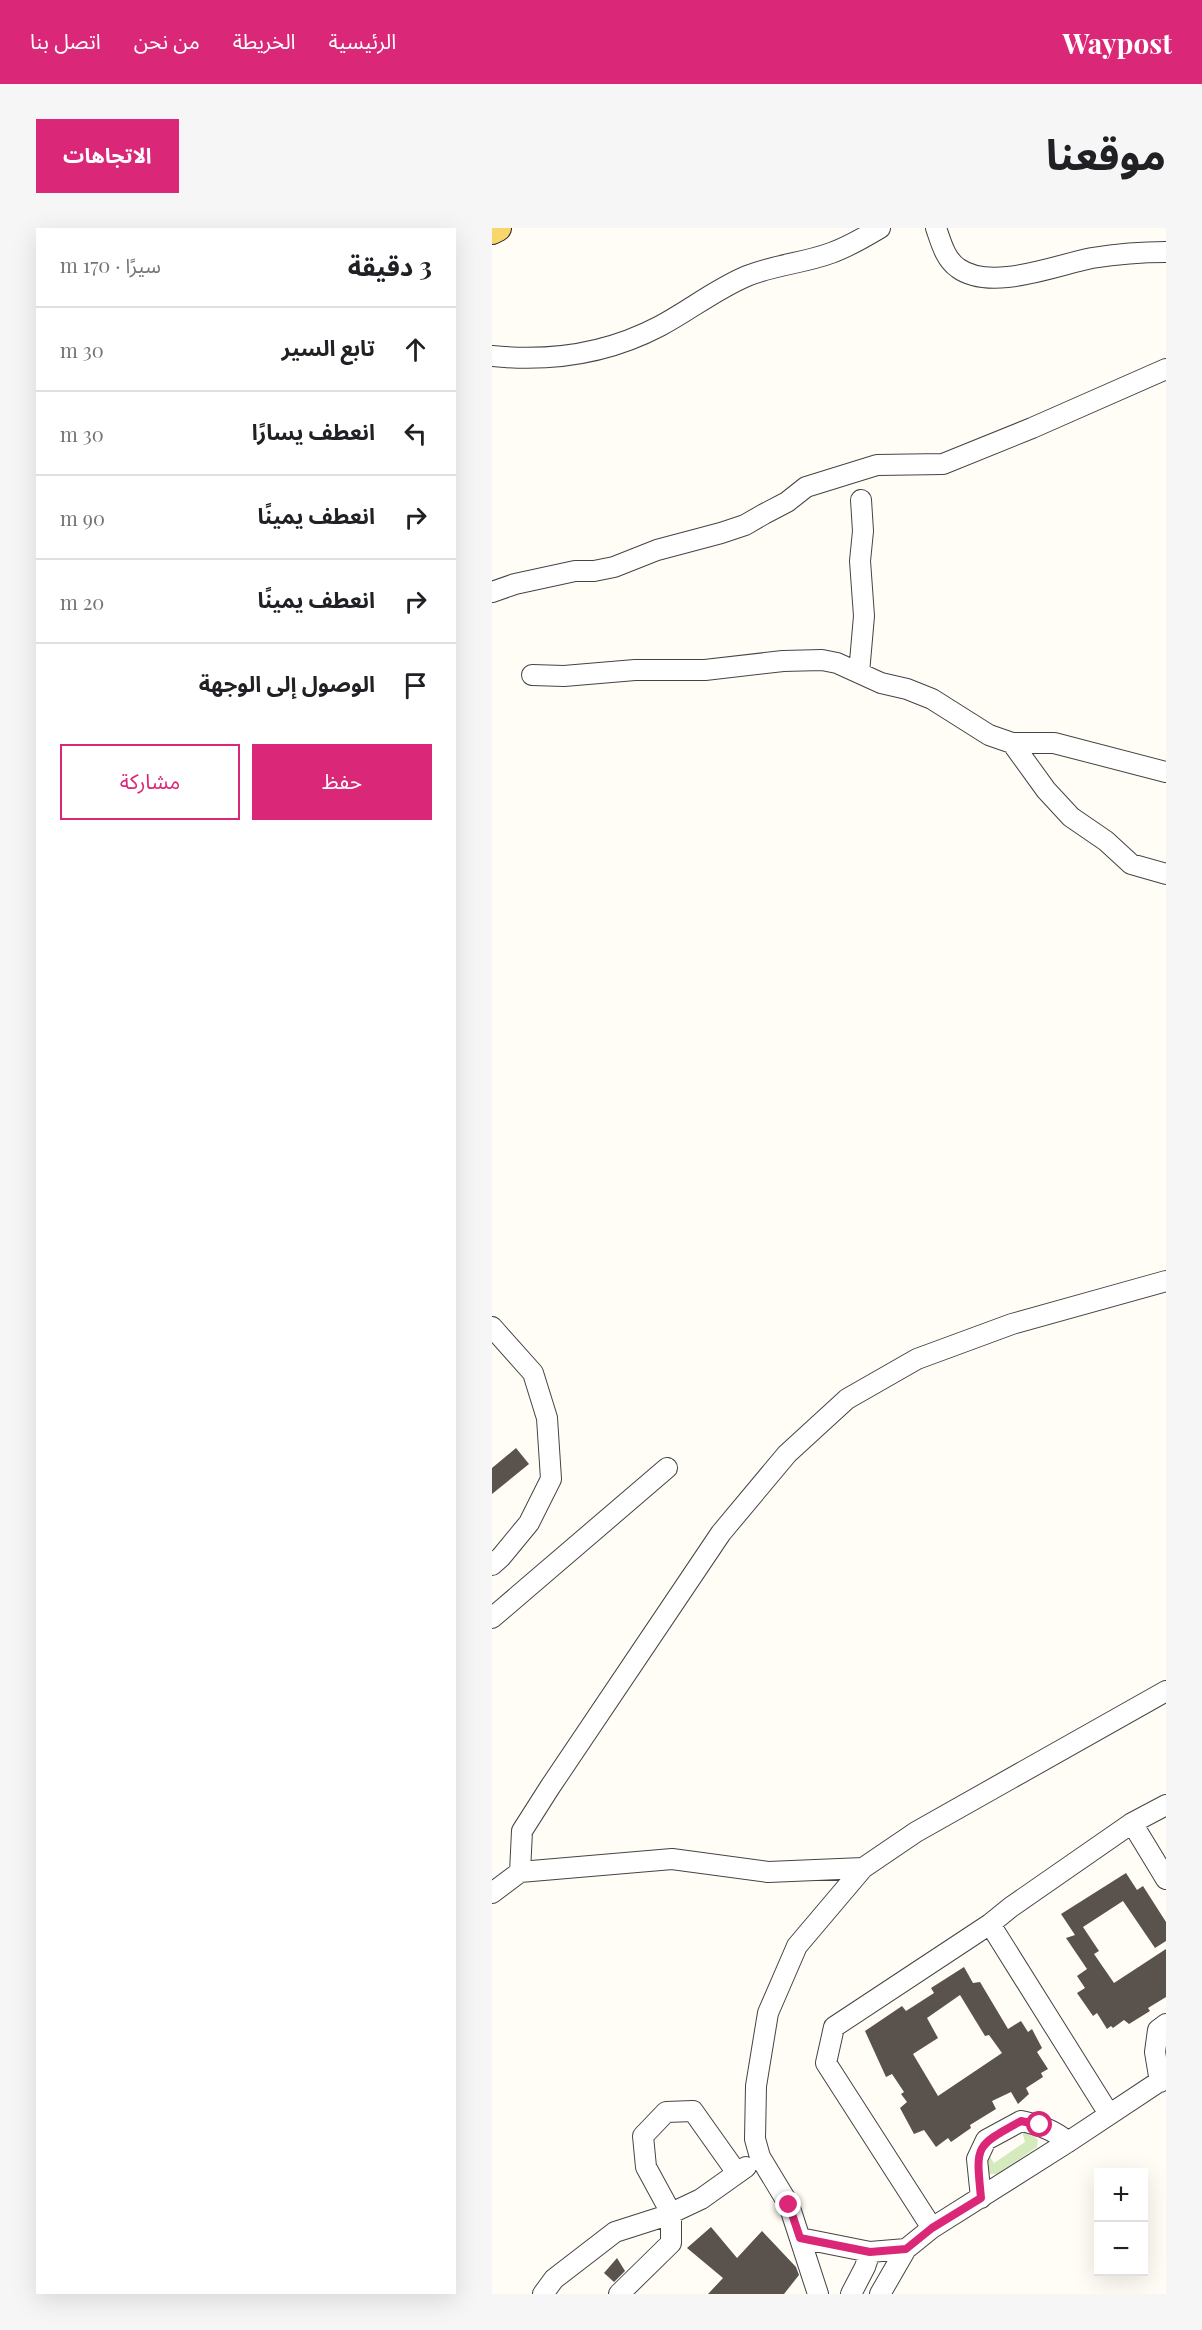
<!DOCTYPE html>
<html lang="ar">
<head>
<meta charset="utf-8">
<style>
  :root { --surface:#fff; --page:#f6f6f6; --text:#202124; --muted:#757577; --line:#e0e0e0; --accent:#db2777 }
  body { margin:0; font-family:"Playfair Display","Noto Sans Arabic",serif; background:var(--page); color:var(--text); direction:rtl }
  .controls { position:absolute; right:18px; bottom:18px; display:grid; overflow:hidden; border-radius:0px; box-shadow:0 6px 24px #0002 }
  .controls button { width:54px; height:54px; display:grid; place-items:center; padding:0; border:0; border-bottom:2px solid var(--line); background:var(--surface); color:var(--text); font:30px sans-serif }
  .stop { position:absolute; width:18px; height:18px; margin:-14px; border:4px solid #db2777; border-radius:50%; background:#fff }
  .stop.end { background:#db2777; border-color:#fff; box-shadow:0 2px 6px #0008 }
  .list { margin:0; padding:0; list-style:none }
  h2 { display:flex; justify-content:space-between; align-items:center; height:78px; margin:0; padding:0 24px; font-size:26px }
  h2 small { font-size:20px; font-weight:400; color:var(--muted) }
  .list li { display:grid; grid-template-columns:39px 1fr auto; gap:18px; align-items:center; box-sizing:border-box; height:84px; padding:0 24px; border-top:2px solid var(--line) }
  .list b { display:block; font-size:22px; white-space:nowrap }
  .list em { font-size:20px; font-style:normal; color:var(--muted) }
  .actions { display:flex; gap:12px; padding:18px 24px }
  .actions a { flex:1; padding:14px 0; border:2px solid var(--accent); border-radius:0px; text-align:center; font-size:21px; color:var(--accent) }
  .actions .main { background:var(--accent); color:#fff }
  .icon { flex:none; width:33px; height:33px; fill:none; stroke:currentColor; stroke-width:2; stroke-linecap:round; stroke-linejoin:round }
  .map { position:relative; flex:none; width:674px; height:2066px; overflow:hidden; direction:ltr; border-radius:0px }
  header { display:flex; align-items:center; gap:36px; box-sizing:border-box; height:84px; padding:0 30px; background:var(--accent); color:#fff }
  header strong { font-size:28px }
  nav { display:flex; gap:33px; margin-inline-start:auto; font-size:21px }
  .intro { display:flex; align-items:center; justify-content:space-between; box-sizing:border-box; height:144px; padding:0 36px }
  h1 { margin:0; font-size:42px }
  .button { padding:15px 27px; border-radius:0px; background:var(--accent); color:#fff; font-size:21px; font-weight:700 }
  main { display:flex; gap:36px; padding:0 36px }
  aside { flex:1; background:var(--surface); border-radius:0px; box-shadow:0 6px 24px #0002 }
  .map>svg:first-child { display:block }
  .green { fill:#d5ebbd }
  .building { fill:#5a524d; fill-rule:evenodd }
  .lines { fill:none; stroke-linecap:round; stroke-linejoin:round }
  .minor-casing { stroke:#444; stroke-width:22 }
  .major-casing { stroke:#222; stroke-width:28 }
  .minor { stroke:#fff; stroke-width:20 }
  .major { stroke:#f9d66b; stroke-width:26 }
  .route { stroke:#db2777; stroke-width:8 }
</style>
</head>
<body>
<header>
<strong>Waypost</strong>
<nav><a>الرئيسية</a><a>الخريطة</a><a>من نحن</a><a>اتصل بنا</a></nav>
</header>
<div class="intro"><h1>موقعنا</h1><a class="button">الاتجاهات</a></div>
<main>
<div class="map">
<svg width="674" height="2066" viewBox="0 0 674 2066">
  <rect width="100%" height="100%" fill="#fffdf5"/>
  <path class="green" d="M535,1900L546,1912L545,1919L505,1946H498L494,1941V1927L496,1926L502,1935L533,1914L530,1903Z"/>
  <path class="building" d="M24,1220L37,1236L0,1266V1240Z
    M634,1645L645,1662L651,1658L674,1694V1713L663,1720L631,1673L591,1699L607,1723L602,1726L622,1755L674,1721V1769L656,1780L658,1783L637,1796L632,1792L621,1800L619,1798L615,1801L605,1785L601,1788L585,1765L593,1760L585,1748L595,1741L574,1710L583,1707L569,1686Z
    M472,1739L481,1755L488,1754L516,1801L529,1793L536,1804L540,1801L550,1820L545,1824L556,1841L549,1845L551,1849L534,1860L537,1866L526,1876L519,1864L500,1873L504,1881L478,1897L479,1900L459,1914L456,1910L444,1919L432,1902L422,1906L408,1880L415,1874L409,1866L412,1864L400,1846L394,1849L373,1803L410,1778L414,1783L442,1765L439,1760ZM468,1767L493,1808L497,1807L510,1825L446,1868L421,1826L446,1810L435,1790Z
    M219,1999L245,2030L270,2003L304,2039L307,2047L292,2066H216L231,2050L195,2020Z
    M125,2030L133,2043L122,2054L112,2045Z"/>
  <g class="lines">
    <g class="minor-casing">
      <path id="minor" d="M444,0C449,14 453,31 466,40C499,64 564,37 600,30C625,26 649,24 674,24
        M0,128C59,134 115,126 168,98C198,82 224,61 255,48C282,37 312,35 339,25C356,19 373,9 388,0
        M0,364L23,356L83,343H102L122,339L165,322L229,305L253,297L272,286L295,274L314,259L385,237L451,236L540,200L674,141
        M367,445L372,388L368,333L371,303L369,272
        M40,447L72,448L143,442H213L291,433L330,432L345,435L389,455L415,461L440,471L497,507L520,515H562L674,544
        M520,515L554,562L579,589L614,613L639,636L674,646
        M0,1099L41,1145L55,1190L59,1251L37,1295L9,1329L0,1337
        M0,1390L175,1240
        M674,1577L640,1595L519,1679L498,1696L342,1799L334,1835L440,2000L576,1914L674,1849
        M640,1595L674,1651
        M28,1644L180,1631L276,1644L371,1640
        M0,1665L28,1644L30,1603L58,1559L229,1305L295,1226L355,1171L425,1131L520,1096L674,1053
        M498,1696L617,1886
        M668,1854L663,1824L666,1802L674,1796
        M489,1970L485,1931L494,1912L529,1893C547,1897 562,1902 576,1914
        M308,2010L378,2024L414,2021L440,2000
        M51,2066L62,2051L123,2004L173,1988L209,1971L254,1939
        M127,2066L179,2015V1985L154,1939L151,1908L174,1884L201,1883L245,1945
        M326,2066L297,1977L268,1929L263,1911L264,1858L276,1785L305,1718L371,1640L424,1604L674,1463
        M359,2066L373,2039L378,2024
        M388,2066L414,2021"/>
    </g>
    <g class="major-casing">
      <path id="major" d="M0,3L6,0"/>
    </g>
    <use href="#minor" class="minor"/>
    <use href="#major" class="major"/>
  </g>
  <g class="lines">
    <path class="route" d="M297,1977L308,2010L378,2024L414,2021L440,2000L489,1970C484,1917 482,1919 529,1893L548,1897"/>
  </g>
</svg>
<div class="controls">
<button>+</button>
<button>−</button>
</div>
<div class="stop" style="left:548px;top:1897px"></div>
<div class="stop end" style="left:297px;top:1977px"></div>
</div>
<aside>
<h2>3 دقيقة<small>سيرًا · 170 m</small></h2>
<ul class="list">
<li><svg class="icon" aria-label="ahead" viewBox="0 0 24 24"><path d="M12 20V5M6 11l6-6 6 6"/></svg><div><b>تابع السير</b></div><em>30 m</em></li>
<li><svg class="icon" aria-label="left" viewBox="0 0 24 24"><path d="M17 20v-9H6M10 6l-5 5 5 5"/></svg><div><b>انعطف يسارًا</b></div><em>30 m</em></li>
<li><svg class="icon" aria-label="right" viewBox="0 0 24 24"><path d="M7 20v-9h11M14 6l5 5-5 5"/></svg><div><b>انعطف يمينًا</b></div><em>90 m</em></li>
<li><svg class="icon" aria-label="right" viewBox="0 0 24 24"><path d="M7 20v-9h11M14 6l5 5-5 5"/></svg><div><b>انعطف يمينًا</b></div><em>20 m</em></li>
<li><svg class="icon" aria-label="arrive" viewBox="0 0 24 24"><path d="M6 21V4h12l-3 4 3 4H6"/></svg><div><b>الوصول إلى الوجهة</b></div></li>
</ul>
<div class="actions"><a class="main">حفظ</a><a>مشاركة</a></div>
</aside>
</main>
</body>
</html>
